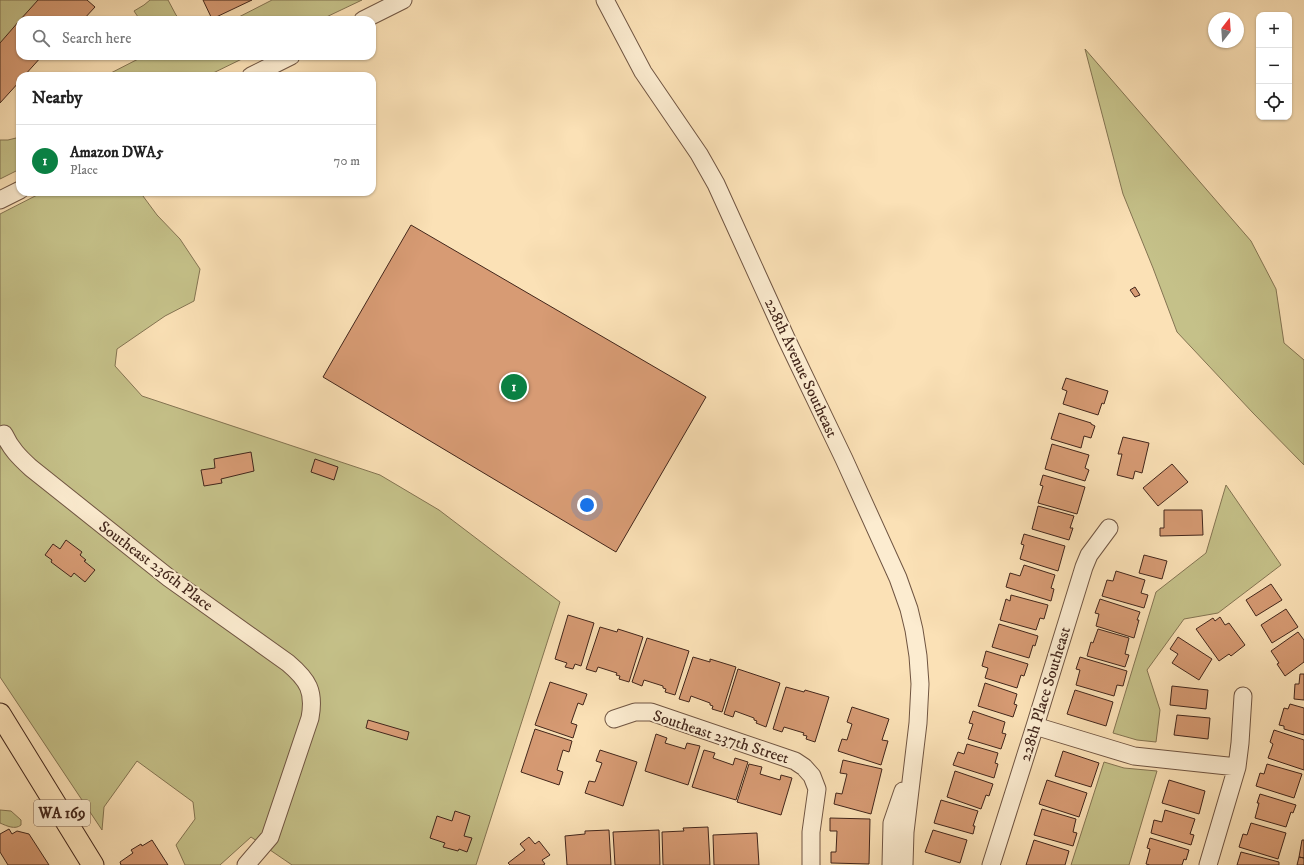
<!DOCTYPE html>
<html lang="en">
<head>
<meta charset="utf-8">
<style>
  :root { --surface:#fff; --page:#f6f6f6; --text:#222; --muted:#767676; --line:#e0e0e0; --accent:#0b8043 }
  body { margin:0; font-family:"IM FELL DW Pica",serif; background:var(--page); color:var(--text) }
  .controls { position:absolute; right:12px; top:12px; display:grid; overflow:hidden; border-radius:8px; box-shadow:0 1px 3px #0004 }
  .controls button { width:36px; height:36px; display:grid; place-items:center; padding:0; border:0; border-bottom:1px solid var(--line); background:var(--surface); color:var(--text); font:20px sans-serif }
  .compass { position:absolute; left:1208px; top:12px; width:36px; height:36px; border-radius:50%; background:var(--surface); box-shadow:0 1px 3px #0004; rotate:17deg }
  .you { position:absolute; left:587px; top:505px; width:14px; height:14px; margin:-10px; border:3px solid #fff; border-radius:50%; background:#1a73e8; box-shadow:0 0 0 6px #1a73e833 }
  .badge { display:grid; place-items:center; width:26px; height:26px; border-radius:50%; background:var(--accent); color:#fff; font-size:13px; font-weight:700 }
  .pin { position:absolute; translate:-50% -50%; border:2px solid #fff; box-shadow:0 1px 4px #0006 }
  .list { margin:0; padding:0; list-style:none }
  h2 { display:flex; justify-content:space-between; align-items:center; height:52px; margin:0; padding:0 16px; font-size:17px }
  h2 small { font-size:13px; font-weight:400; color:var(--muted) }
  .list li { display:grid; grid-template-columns:26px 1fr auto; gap:12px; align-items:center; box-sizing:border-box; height:72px; padding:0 16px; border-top:1px solid var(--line) }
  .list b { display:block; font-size:15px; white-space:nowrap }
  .list p { margin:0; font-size:13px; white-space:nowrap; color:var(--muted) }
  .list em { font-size:13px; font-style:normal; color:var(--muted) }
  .icon { flex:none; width:22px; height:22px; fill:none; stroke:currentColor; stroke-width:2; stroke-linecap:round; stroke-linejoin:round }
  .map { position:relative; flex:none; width:1304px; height:865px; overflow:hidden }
  .search { position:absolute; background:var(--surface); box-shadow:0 1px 3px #0004; left:16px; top:16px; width:360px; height:44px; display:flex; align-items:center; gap:10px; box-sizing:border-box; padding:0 14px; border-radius:12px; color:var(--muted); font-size:15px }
  .panel { position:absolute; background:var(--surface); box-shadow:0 1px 3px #0004; left:16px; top:72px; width:360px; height:124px; border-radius:12px }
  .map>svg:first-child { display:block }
  .green { fill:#c5c189; stroke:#847452 }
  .building { fill:#d79b74; stroke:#42261b }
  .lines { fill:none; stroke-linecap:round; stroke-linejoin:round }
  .minor-casing { stroke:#705542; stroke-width:19 }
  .major-casing { stroke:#42261b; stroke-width:23 }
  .minor { stroke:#fcecd0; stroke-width:17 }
  .major { stroke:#fbe1b6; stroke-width:21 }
  .labels { text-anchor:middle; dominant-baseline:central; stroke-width:4; stroke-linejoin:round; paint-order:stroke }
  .shield { fill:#fcecd0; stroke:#7a6151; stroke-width:1 }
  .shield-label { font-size:15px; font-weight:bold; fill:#42261b }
  .street-label { font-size:16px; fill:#42261b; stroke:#fcecd0 }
</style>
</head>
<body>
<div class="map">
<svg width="1304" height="865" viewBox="0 0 1304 865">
  <rect width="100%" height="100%" fill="#fbe1b6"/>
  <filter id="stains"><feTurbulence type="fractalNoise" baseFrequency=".005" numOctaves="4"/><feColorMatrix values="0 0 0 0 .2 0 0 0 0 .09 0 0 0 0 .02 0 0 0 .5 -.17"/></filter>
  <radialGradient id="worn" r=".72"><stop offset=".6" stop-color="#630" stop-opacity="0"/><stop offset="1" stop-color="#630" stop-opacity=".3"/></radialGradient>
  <path class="green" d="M0,0H39L20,20L0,45Z
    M150,0H168L176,15L181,20H140L134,11L144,5Z
    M272,0H362L320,20H233Z
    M1085,49L1251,241L1276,289L1284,343L1304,360V465L1253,413L1177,332L1153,268L1123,194Z
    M144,56H248L207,76H105Z
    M20,137V169L0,179V140H8Z
    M43,192H140L157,215L180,239L200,269L194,301L165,316L117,349L115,366L142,396L380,475L439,510L560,602L476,865H292L251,837L220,865H185L176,845L195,819L193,802L137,761L104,807L102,830L0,677V214Z
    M1226,485L1281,565L1218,613L1184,619L1147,670L1160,710L1156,742L1137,740L1113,733L1156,592L1206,553Z
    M1104,762L1124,768L1157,771L1129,865H1071Z
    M0,810L11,811L21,820V825C15,830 7,826 0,823Z"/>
  <path class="building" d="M38,0H87L95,7L83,20H20Z
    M203,0H252L212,19Z
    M20,20V56H42L24,76H20V81L0,103V43Z
    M411,225L706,397L616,552L323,377Z
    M1135,287L1140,295L1135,297L1130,290Z
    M1066,378L1108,391L1104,404L1102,403L1098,415L1063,404L1067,391L1062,389Z
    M1059,413L1091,423V424L1095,426L1091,438L1084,436L1081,448L1051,439Z
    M1123,437L1149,443L1142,473L1135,471L1133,479L1117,475L1122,454H1118Z
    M1052,444L1089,455L1085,468L1089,470L1085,481L1045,469Z
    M251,452L254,471L221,479L222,483L204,486L201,470L215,468L214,459Z
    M315,459L338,467L334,480L311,472Z
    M1172,464L1188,482L1158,506L1143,488Z
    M1043,475L1085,487L1077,514L1038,503L1043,486L1040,485Z
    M1038,506L1074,516L1070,528H1073L1069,540L1032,529Z
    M1164,510H1202L1203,535L1160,536V528H1164Z
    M1024,534L1065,546L1058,571L1020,559L1024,545L1021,544Z
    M66,540L82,552L80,555L86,560L84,561L95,570L85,582L74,573L71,577L51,562L52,560L45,555L53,544L60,549Z
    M1144,555L1167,561L1162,579L1139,573Z
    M1024,565L1055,575L1051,588L1054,589L1051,601L1006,587L1010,573L1020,576Z
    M1116,571L1145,580L1141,593L1148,595L1144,608L1102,596L1107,580L1113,581Z
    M1271,584L1282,600L1256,616L1246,600Z
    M1011,595L1048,605L1044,619L1040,618L1036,630L1000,620L1006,599L1010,601Z
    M1100,599L1140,612L1137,620H1139L1134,638L1096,626L1099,614L1095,613Z
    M1286,609L1298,627L1272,643L1261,625Z
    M568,615L594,623L581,666L575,664L573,669L565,667L567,663L555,659Z
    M1220,617L1225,625L1229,623L1245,645L1231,656L1229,654L1219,661L1196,629L1213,618L1215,621Z
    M999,624L1038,636L1035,646L1033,645L1029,658L992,647Z
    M600,627L617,632L618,629L643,637L629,682L619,679L620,676L616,675L617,673L598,667L596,672L586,669Z
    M1098,629L1129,638L1125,654L1129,655L1125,667L1087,656L1091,642L1093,643Z
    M1298,632L1304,640V662L1285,676L1277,664L1279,663L1271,651Z
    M1178,637L1212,659L1199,680L1172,663L1178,654L1170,649Z
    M647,638L689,651L675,695L665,692L666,689L663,688V686L644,680L642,686L632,682Z
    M986,651L1028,664L1024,676L1021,675L1017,688L985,678L988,668L982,666Z
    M693,657L710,662V659L736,667L722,712L712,709L713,706L710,705V703L691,696L689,702L679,699Z
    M1080,657L1127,671L1123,686L1117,685L1114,696L1076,685L1080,670L1076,669Z
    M738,669L780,683L766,727L756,723L757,721L754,720V718L735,711L733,717L724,714Z
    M1300,674H1304V700L1294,699L1295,684H1299Z
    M550,682L587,694L583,705L578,703L571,723L577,725L573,738L535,725Z
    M985,683L1017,694L1014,704L1017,705L1013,717L978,706Z
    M1172,686L1208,690L1206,709L1170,705Z
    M786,687L804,692L805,690L829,697L815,742L806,739L807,736L803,735L804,733L784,727L782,732L773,729Z
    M1075,690L1113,702L1106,726L1067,714Z
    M1290,704L1304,708V735L1284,729V726L1279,725L1284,708L1288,709Z
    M852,707L889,719L882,740L888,741L881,765L838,751L842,739L847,740L852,724L847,722Z
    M973,711L1005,722L1002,733L1006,734L1001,749L968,739L973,724L969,723Z
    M1177,715L1210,718L1208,739L1174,735Z
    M368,720L409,732L407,740L366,728Z
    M535,729L572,741L569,752L563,750L557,770L563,772L559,785L521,772Z
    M1274,730L1304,740V770L1268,758L1273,744L1270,742Z
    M656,734L667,738L665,743L685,749L687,743L700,746L688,785L645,771Z
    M967,744L998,753L995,763L998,764L994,778L953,765L958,752L964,754Z
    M600,750L637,762L623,806L585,793L589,781L595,782L602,763L596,761Z
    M704,750L715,753L713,758L733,765L735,758L748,762L736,800L692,787Z
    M1063,751L1099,763L1091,787L1055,776Z
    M843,760L882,769L871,814L834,804L836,793L842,794L847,774L840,773Z
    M749,764L762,767L760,774L780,780L781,775L792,778L781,815L737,802Z
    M1267,764L1302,774L1294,798L1256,786L1260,773L1264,774Z
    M955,771L993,784L989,796L986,795L981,809L947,797Z
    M1047,780L1087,793L1079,817L1039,804Z
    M1169,780L1205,791L1199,814L1162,803Z
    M1260,794L1296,805L1293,813L1291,812L1286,827L1255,818L1259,803H1257Z
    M941,800L978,811L973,826H975L973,834L934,823Z
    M1042,809L1076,819L1073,832L1077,833L1073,846L1034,835Z
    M1165,810L1195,819L1190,834L1194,835L1191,845L1151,833L1154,820L1162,822Z
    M455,811L470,816L464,836L472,838L467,852L459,849L458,851L443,847L445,843L430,838L437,816L452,821Z
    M830,818L870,819L869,864L831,863V852H836L837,831H830Z
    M1251,823L1286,833L1278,859L1239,847L1243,834L1247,835Z
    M708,827L710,865H663L662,832L684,831L683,828Z
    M9,829L12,834L17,831L29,834L49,865H8L0,852V834Z
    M609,830L611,865H567L565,836L585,834V831Z
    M659,830L660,865H615L613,832Z
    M933,830L967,840L960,863L925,852Z
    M757,833L759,865H714L713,835Z
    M529,837L535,844L539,841L550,855L542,860L545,864L543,865H510L508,863L525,850L520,844Z
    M1150,838L1189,850L1186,860L1184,859L1182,865H1150L1146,864L1150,849L1147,848Z
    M152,840L168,865H121L120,862L133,853L131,850L141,844L142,846Z
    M1034,840L1069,851L1065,865H1026Z
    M1302,840H1304V858L1299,857Z
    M1241,852L1279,862V865H1237Z
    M1299,857L1304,858V865H1297Z"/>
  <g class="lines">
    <g class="minor-casing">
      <path id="minor" d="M605,0L643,72L699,154L716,184L786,338L844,459L898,578L909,609L914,630L918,656L920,684L918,723L905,832L904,865
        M363,20L403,0
        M251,76L291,56
        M0,200L20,190
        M4,434C11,449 19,457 31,468L169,578L288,663C308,680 315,691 310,718L270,837L246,865
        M614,719L635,712H651L795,761L804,767L812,776L817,789L811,832V865
        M1035,726L1134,756L1237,767
        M891,865L892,823L903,791
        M991,865L1035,726L1084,567L1089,555L1109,528
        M1208,865L1237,767L1240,743L1243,696"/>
    </g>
    <g class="major-casing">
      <path id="major" d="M0,714L93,865"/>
    </g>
    <use href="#minor" class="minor"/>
    <use href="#major" class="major"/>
  </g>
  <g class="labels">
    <rect class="shield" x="34" y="800" width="56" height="26" rx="3"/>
    <g class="shield-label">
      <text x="62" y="813">WA 169</text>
    </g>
    <g class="street-label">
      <text transform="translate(801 368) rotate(65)">228th Avenue Southeast</text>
      <text transform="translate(156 566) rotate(37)">Southeast 236th Place</text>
      <text transform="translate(1045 694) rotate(-73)">228th Place Southeast</text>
      <text transform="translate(721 737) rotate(18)">Southeast 237th Street</text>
    </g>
  </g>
  <rect width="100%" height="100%" filter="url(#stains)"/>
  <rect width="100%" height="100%" fill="url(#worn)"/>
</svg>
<div class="controls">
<button>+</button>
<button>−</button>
<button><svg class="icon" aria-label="locate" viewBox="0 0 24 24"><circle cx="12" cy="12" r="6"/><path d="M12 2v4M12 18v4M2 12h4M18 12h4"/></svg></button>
</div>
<svg class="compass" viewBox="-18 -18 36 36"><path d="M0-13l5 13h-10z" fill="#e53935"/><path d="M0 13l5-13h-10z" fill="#767676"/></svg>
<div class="you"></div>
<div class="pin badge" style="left:514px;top:387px">1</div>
<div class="search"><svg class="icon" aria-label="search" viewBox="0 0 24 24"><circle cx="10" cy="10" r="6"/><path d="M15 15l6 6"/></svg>Search here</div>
<section class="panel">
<h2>Nearby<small></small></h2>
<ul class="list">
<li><span class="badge">1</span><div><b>Amazon DWA5</b><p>Place</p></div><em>70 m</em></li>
</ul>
</section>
</div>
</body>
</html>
